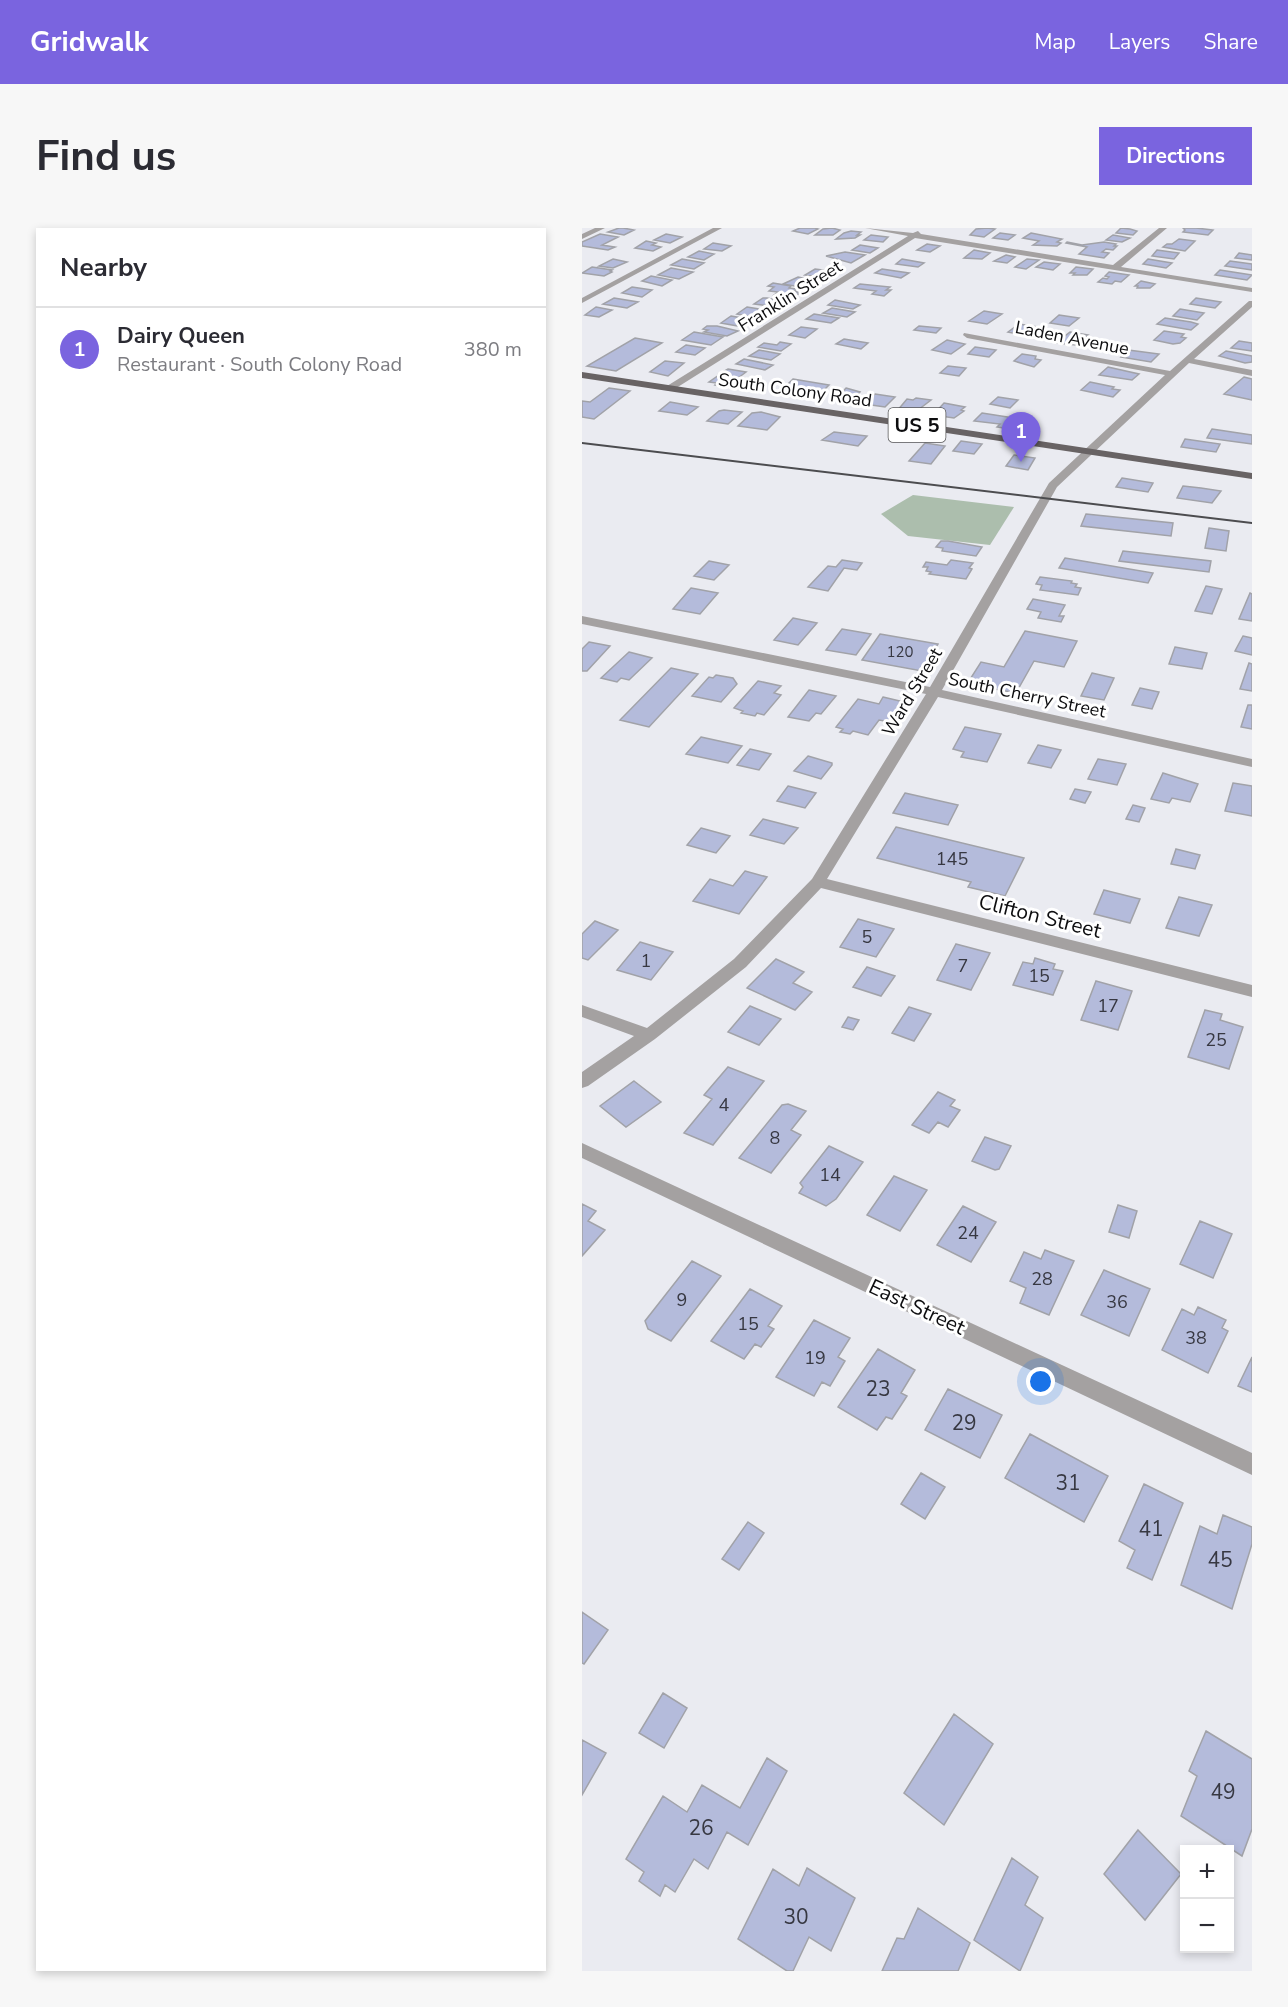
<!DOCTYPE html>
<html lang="en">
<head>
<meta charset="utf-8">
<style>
  :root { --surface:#fff; --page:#f7f7f7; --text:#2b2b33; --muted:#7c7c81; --line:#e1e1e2; --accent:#7a64df }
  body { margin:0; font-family:"Nunito Sans",sans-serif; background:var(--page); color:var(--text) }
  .controls { position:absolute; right:18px; bottom:18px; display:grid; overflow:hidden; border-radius:0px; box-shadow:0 3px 9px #0003 }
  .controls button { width:54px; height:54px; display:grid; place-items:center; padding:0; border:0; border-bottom:2px solid var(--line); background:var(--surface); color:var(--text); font:30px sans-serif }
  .you { position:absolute; left:459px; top:1154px; width:21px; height:21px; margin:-15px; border:4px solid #fff; border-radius:50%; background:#1a73e8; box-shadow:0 0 0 9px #1a73e833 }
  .badge { display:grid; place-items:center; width:39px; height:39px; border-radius:50%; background:var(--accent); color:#fff; font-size:20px; font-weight:700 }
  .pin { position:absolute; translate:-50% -50px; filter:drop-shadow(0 2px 3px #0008) }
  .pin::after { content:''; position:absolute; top:32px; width:21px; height:18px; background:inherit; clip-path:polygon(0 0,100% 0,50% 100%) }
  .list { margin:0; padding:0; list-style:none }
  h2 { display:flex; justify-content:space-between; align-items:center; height:78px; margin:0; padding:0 24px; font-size:26px }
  h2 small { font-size:20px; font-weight:400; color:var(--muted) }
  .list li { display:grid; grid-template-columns:39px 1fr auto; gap:18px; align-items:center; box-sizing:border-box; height:84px; padding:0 24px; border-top:2px solid var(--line) }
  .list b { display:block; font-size:22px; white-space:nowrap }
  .list p { margin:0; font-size:20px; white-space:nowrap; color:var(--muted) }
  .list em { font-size:20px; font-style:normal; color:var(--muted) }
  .map { position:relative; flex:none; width:670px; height:1743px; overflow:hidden; border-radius:0px }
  header { display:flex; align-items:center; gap:36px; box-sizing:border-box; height:84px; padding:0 30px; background:var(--accent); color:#fff }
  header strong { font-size:28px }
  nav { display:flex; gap:33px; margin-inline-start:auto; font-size:21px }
  .intro { display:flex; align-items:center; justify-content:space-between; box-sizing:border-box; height:144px; padding:0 36px }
  h1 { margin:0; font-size:42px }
  .button { padding:15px 27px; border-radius:0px; background:var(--accent); color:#fff; font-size:21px; font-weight:700 }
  main { display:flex; gap:36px; padding:0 36px }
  aside { flex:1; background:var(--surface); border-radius:0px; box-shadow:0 3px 9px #0003 }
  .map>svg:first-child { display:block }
  .green { fill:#acbead }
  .building { fill:#b4bbdb; stroke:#a1a2a8; stroke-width:1.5 }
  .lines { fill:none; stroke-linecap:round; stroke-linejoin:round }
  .minor { fill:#a4a1a1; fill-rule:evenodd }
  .major { fill:#686364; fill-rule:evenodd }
  .rail { stroke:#4c4c4f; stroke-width:2 }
  .labels { text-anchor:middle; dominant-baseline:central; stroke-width:6; stroke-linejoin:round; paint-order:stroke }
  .far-number-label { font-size:15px; fill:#373842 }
  .far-street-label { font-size:18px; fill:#0d0d0f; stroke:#fff }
  .number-label { font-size:18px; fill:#373842 }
  .shield { fill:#fff; stroke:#565657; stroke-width:1.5 }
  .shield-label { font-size:20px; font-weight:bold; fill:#0d0d0f }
  .street-label { font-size:21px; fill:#0d0d0f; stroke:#fff }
  .near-number-label { font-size:21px; fill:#373842 }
</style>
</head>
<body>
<header>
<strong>Gridwalk</strong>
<nav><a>Map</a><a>Layers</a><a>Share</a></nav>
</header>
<div class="intro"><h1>Find us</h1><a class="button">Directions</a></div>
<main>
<aside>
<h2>Nearby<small></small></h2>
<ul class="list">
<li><span class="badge">1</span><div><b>Dairy Queen</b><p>Restaurant · South Colony Road</p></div><em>380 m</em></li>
</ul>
</aside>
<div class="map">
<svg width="670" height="1743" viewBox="0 0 670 1743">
  <rect width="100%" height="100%" fill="#eaebf1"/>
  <path class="green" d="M331,267L432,279L408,317L326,308L299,286Z"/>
  <path class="building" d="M37,0H41L52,2L42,7L26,4Z
    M218,0H233L236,1L226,6L211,3Z
    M250,0L258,2L251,7H233L241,1Z
    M405,0L413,1L402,9L388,7L394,1Z
    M539,0L548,1L555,3L551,7L534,5Z
    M601,0H614L631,2L626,7L601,4L603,2Z
    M269,3L279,4L275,7H278L273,10L254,11L262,5Z
    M418,5L433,7L426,12L411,10Z
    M449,5L480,11L475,14L479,15L475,18L451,17L457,13L441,10Z
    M18,6L36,9L20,17L33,19L26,22L0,18V14Z
    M84,6L100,9L88,15L72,12Z
    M289,7L297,8L306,9L301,14L282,12Z
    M531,7L548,10L540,14L524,12Z
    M597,11L613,13L603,23L581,19L585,16H590Z
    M64,13L74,15L70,17L79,19L71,23L53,20Z
    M485,14L500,17L522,14L534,16L532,18H535L531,22L524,21L520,24L527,25L522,30L497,26L505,19L484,15Z
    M131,15L149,18L140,23L122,21Z
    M345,16L358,18L348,24L335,22Z
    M278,17L296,20L288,25L270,22Z
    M392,22L408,25L400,31L382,30Z
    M575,22L597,25L592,31L570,28Z
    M117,23L132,26L122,32L106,29Z
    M263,24L283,27L269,35L244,28Z
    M657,25L670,27V32L653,30Z
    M424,27L433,29L425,35L412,33Z
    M31,31L45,34L31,40L17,38Z
    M100,31L122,35L112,41L89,37Z
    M320,31L342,35L336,39L314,36Z
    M445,31L457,32L444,41L433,39Z
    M566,31L590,35L584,40L561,36Z
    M648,33L670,36V42L643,38Z
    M462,34L478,36L471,42L454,39Z
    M10,39L30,42L28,43L30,44L22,48L0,45Z
    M494,39L511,41L505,47H491L493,45H488Z
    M89,40L111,44L97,51L76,47Z
    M233,41L241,42L239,44L249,45L241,49L223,47Z
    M300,41L327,45L319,50L293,45Z
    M638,42L670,47L665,52L633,47Z
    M527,44L547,47L539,54L533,53L530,56L516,54L521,50L525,51L527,49L523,48Z
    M69,48L90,52L80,58L60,53Z
    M216,49L230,52L227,54L233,55L224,60L201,56Z
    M559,53L573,56L568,60H555L556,58H553Z
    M191,55L209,58L207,60L215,61L212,63L218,65L210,70L192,67L196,64L187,63L192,59L186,58Z
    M278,56L308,59L304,62H309L302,68L290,66L294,63L272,60Z
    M50,59L70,62L60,69L40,65Z
    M32,70L56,74L45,80L21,76Z
    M181,70H185L204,74L196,79L172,76Z
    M614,70L639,74L633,80L608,76Z
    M253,72L278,77L271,81L246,77Z
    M14,79L30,82L17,89L3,87Z
    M165,79L183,82L182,83L186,84L177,90L155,86Z
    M250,80L273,84L265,89L241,85Z
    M598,81L622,85L615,92L591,88Z
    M402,83L420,86L405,96L387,93Z
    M232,86L257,90L249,95L224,91Z
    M477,87L497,90L487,98L468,95Z
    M149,88L172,92L161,99L139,95Z
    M583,90L609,94L616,96L609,102L575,96Z
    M437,96L456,99L445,108L426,104Z
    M125,98H135L156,103L145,108L122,104L126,102L121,101Z
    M337,98L359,100L354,105L332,102Z
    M219,99L235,101L223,110L207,107Z
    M582,103L602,106L599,109L604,110L598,115L591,116L572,112Z
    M112,104L141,109L129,117L100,112Z
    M488,104L506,107L494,117L474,115Z
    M53,110L80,115L34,143L5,138Z
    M262,111L286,115L279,121L254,116Z
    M365,112L383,116L369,126L350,122Z
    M657,113L670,115V123L649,120Z
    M198,114L209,116L199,123L176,119L182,115L195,117Z
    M104,117L123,120L113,127L94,124Z
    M393,119L414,122L407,129L386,126Z
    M177,122L198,126L189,132L167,128Z
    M546,122L554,123L577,126L569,134L539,129Z
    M644,123L670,128V134L663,135L637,128Z
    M440,126L454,128L453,131L459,132L452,139L432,133Z
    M162,131L191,137L183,142L154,136Z
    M83,133L102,135L86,148L68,144Z
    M366,138L384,140L377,148L358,145Z
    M526,139L557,146L550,152L517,147Z
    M146,141L164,144L156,150L137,146Z
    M137,147L160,151L169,153L157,161L133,157L135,155L127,154Z
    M662,149L670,151V172L642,166Z
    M211,151L247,157L241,163L204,158Z
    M508,154L532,159L530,161L538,162L531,169L499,162Z
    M27,160L48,163L12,191L0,189V173L8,174Z
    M264,160L278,164L269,174L253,172Z
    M293,166L313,169L303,179L282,176Z
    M416,169L436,172L428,180L408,176Z
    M334,170L349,172L332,185L315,183L325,171L331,172Z
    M88,174L116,179L105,187L77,183Z
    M362,175L383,179L379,182L382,183L372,190L351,187Z
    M142,182L160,184L146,196L125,193L137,183Z
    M179,184L198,189L185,202L156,198L170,185Z
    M400,185L432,190L431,191L435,192L428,201L415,199L418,196L392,193Z
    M630,201L670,207V216L625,210Z
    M252,204L285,208L276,218L240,212Z
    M603,211L638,216L634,224L599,219Z
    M379,213L400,216L392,226L371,223Z
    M343,215L363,218L349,236L327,233Z
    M432,227L453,230L446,242L424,238Z
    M540,250L571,255L566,264L534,259Z
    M601,258L619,260L639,263L630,275L595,270Z
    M504,286L591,295L589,308L499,298Z
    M627,300L647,303L644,323L623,320Z
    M359,313H366L400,319L394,328L360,323L361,320L354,319Z
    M541,323L629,333L627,344L537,333Z
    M483,330L571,345L566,355L477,340Z
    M260,332L280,335L275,342L262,340L246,363L226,359L246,338L254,339Z
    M369,332L391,335L387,340L390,341L384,351L347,346L349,344L344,343L346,339H341L344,334L365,337Z
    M127,333L147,337L132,352L112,348Z
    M458,349L490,353L489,355L495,356L493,359L499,360L496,367L458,362L460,357L454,356Z
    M624,358L640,361L630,386L613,383Z
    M109,360L136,365L118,386L91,381Z
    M668,365L670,366V393L657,391Z
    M451,371L483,377L477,388H482L479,394L456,390L459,384L445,381Z
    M211,390L235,395L216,417L192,412Z
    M260,401L289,406L274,427L244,422Z
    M443,403L495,413L482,439L452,433L434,465L385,456L399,434L422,439Z
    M298,406L356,416L340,443L280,432Z
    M661,408L670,410V427L653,423Z
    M7,414L28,418L5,443H0V421Z
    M593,419L625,425L620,441L587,436Z
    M47,424L70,430L47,452L39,450L35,454L19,450Z
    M667,435L670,436V463L658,461Z
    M89,440L116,446L67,499L38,492Z
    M510,445L532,450L522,472L499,468Z
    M134,447L151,450L155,456L139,474L110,468L127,449L131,450Z
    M176,453L199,458L192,465L199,467L182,487L175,485L173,488L159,485L161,483L152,480Z
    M558,460L577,464L570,481L550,477Z
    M227,462L254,468L239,486L234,485L227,493L206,489Z
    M301,469L322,474L308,494L297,492L286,507L271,503L268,506L258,504L261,501L254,499L276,471L297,476Z
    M666,477H670V501L659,499Z
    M383,499L419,506L405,534L379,529L382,524L371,521Z
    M119,509L160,518L146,535L104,526Z
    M456,517L479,522L469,540L446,535Z
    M168,521L189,526L177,542L155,537Z
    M226,528L250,535V537L239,551L212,543Z
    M516,531L544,536L535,557L506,551Z
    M581,545L616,556L608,574L590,570L587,575L569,571Z
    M651,555L670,558V588L643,583Z
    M206,558L234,565L223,580L195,573Z
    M493,561L509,564L503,575L488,571Z
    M323,565L376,577L366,597L311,585Z
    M551,577L563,580L557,594L544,591Z
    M181,591L216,600L202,616L168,607Z
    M314,599L442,630L423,668L386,659L389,654L295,630Z
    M119,600L148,608L134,625L105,617Z
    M594,621L618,627L613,641L589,636Z
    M163,643L185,649L157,686L111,673L128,651L151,658Z
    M522,662L558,671L548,695L512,686Z
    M597,669L630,677L617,708L584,700Z
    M276,691L312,701L294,729L258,719Z
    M13,693L36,702L6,732L0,730V706Z
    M58,714L91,724L69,752L35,742Z
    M374,716L408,725L389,762L355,752Z
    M453,730L473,736L471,741L481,743L471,767L431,757L441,734L451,736Z
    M194,731L222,744L211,755L230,764L213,782L165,760Z
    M285,739L313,748L299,768L271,759Z
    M514,753L550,763L536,802L499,792Z
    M168,778L199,791L177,817L146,804Z
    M327,779L349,786L332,813L310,805Z
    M623,782L640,786L638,792L661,799L647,841L606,829Z
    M266,789L277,792L271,802L260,799Z
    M146,839L182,853L131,917L102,905L130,871L122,867Z
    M52,853L79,874L44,899L18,878Z
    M356,864L373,872L368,878L378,882L366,899L356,894L347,905L330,897Z
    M206,876L224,883L209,902L219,907L189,945L157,930L200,877Z
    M403,909L429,918L417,941L413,942L390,933Z
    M247,918L281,934L254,971L244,978L217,965L221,959L218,955Z
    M312,948L345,962L318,1003L285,987Z
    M0,976L14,983L6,993L23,1002L0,1028Z
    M536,977L555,983L547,1010L527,1004Z
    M381,978L414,994L389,1034L355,1017Z
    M618,993L650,1006L631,1050L598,1036Z
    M463,1022L492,1033L467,1087L438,1075L444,1060L428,1053L442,1024L459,1031Z
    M110,1033L139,1048L89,1113L66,1101L63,1093Z
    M522,1042L568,1061L547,1108L499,1087Z
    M168,1061L200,1078L186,1098L192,1101L179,1119L173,1116L162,1131L129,1113Z
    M616,1079L644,1092L640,1100L646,1103L626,1145L580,1122L600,1081L612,1087Z
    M232,1092L268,1110L256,1129L263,1133L248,1158L240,1154L232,1168L194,1149Z
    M296,1121L333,1142L319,1165L325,1168L310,1191L304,1189L295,1202L256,1179Z
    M670,1129V1164L656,1158Z
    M366,1161L420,1187L398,1230L343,1202Z
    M448,1206L526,1248L502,1294L423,1250Z
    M339,1245L363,1259L343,1291L319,1276Z
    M562,1256L601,1275L570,1352L545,1340L553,1322L537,1313Z
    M641,1287L670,1299V1316L650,1381L599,1357L618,1298L635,1306Z
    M166,1294L182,1305L157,1342L140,1331Z
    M0,1384L26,1402L2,1436L0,1435Z
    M81,1465L105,1480L82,1520L57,1505Z
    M372,1486L411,1516L362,1597L322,1565Z
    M624,1503L670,1531V1601L660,1628L599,1588L615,1548L607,1543Z
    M0,1512L24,1525L0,1567Z
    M185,1530L205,1543L166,1617L145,1604L126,1641L112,1631L93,1664L83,1657L78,1668L57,1653L62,1644L44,1631L81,1568L105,1584L120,1557L158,1580Z
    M556,1602L599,1646L563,1692L522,1646Z
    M430,1630L456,1649L443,1677L461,1690L438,1743L392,1712Z
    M225,1640L273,1670L249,1723L227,1709L211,1743H205L156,1711L191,1641L217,1658Z
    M336,1680L388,1715L376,1743H300L315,1710L322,1711Z"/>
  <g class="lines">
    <path class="minor" d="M13,0H23L0,11V6Z
      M131,0H140L0,75V70Z
      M283,0L331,5L336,3L339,6L531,37L577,0H585L539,39L670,60V64L333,10L91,162H85V158L326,8Z
      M667,73H670V79L612,131L670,142V148L607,135L475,259L360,462L670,531V539L356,469L245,651L670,757V769L239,660L164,739L73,811L6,858L0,860V844L52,808L0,789V777L65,800L152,731L230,651L344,466L0,396V388L348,459L467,255L583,147L385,110L381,107L382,105L588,143Z
      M0,915L670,1225V1247L0,930Z"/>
    <path class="major" d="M0,144L670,245V251L0,150Z"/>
    <path class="rail" d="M0,215L670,295"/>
  </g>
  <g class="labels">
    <g class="far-number-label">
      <text x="318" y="424">120</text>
    </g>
    <g class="far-street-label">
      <text transform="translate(208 68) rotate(-32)">Franklin Street</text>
      <text transform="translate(490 110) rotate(11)">Laden Avenue</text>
      <text transform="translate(213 162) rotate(8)">South Colony Road</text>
      <text transform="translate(330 464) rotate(-59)">Ward Street</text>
      <text transform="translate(445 467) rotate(12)">South Cherry Street</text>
    </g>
    <g class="number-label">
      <text x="370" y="631">145</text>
      <text x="285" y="709">5</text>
      <text x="64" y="733">1</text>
      <text x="381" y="738">7</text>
      <text x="457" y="748">15</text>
      <text x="526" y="778">17</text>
      <text x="634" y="812">25</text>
      <text x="142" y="877">4</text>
      <text x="193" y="910">8</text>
      <text x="248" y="947">14</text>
      <text x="386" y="1005">24</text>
      <text x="460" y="1051">28</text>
      <text x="100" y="1072">9</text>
      <text x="535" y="1074">36</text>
      <text x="166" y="1096">15</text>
      <text x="614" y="1110">38</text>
      <text x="233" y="1130">19</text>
    </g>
    <rect class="shield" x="306.5" y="180" width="57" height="34" rx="4.5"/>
    <g class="shield-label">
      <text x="335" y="197">US 5</text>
    </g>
    <g class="street-label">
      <text transform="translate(458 688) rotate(14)">Clifton Street</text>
      <text transform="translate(335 1079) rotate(25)">East Street</text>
    </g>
    <g class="near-number-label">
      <text x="296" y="1161">23</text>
      <text x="382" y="1195">29</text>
      <text x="486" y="1255">31</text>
      <text x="569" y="1301">41</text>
      <text x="638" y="1332">45</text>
      <text x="641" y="1564">49</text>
      <text x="119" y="1600">26</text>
      <text x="214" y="1689">30</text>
    </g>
  </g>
</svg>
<div class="controls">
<button>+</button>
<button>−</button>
</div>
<div class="you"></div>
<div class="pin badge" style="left:439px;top:234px">1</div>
</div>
</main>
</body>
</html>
